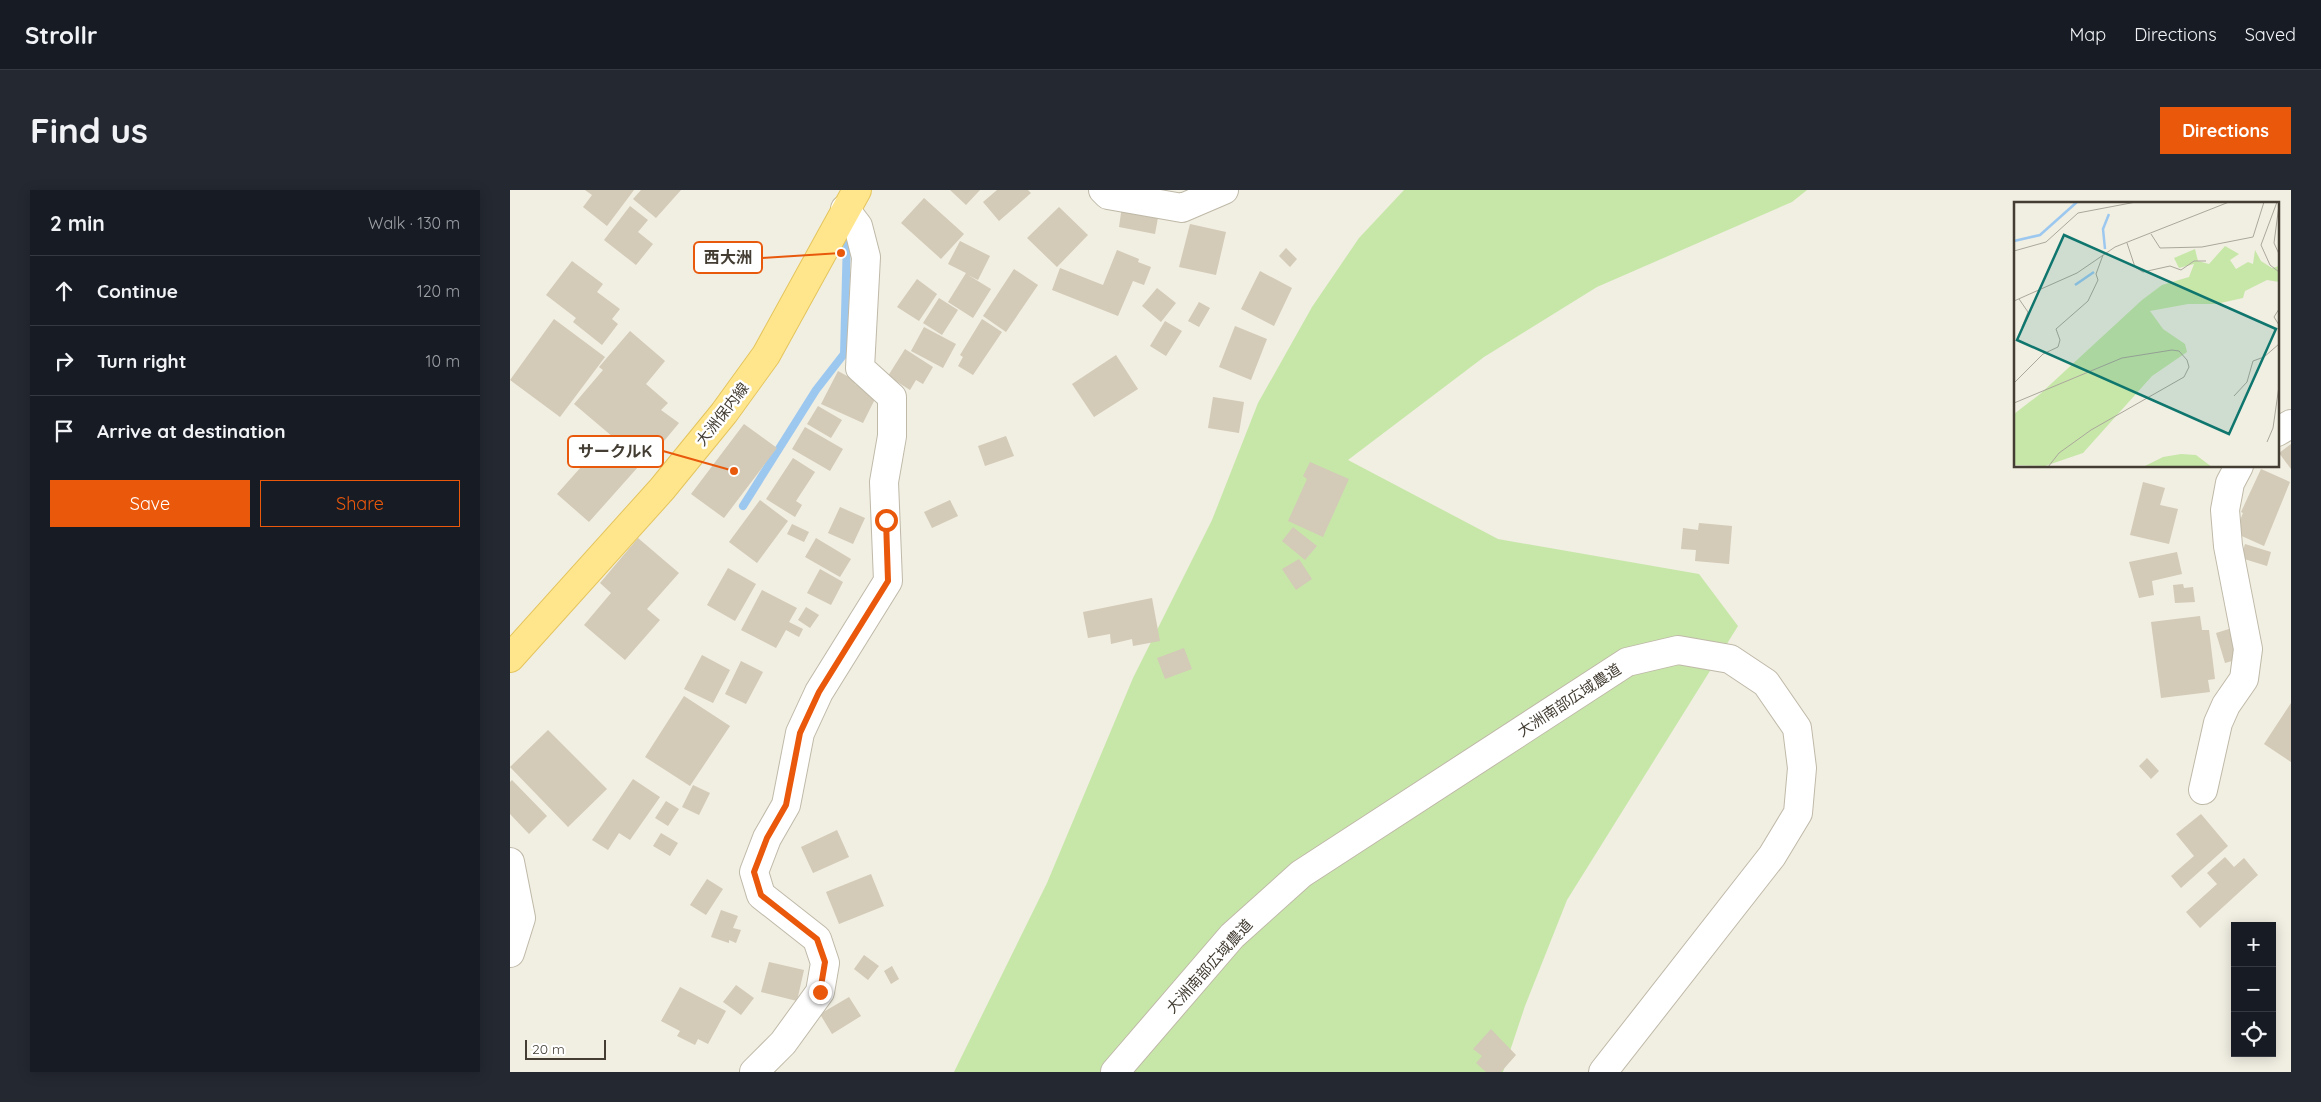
<!DOCTYPE html>
<html lang="en">
<head>
<meta charset="utf-8">
<style>
  :root { --surface:#171b24; --page:#242831; --text:#f1f3f6; --muted:#9ea1a6; --line:#363941; --accent:#ea580c }
  body { margin:0; font-family:Quicksand,"Noto Sans JP",sans-serif; background:var(--page); color:var(--text) }
  .controls { position:absolute; right:15px; bottom:15px; display:grid; overflow:hidden; border-radius:0px; box-shadow:0 2px 12px #0003 }
  .controls button { width:45px; height:45px; display:grid; place-items:center; padding:0; border:0; border-bottom:1px solid var(--line); background:var(--surface); color:var(--text); font:25px sans-serif }
  .scale { position:absolute; left:15px; bottom:12px; width:81px; box-sizing:border-box; padding-left:5px; border:2px solid #433d33; border-top:0; font-size:14px; line-height:18px; white-space:nowrap; color:#433d33; -webkit-text-stroke:4px #fff; paint-order:stroke }
  .stop { position:absolute; width:15px; height:15px; margin:-11px; border:4px solid #ea580c; border-radius:50%; background:#fff }
  .stop.end { background:#ea580c; border-color:#fff; box-shadow:0 1px 5px #0008 }
  .list { margin:0; padding:0; list-style:none }
  h2 { display:flex; justify-content:space-between; align-items:center; height:65px; margin:0; padding:0 20px; font-size:21px }
  h2 small { font-size:16px; font-weight:400; color:var(--muted) }
  .list li { display:grid; grid-template-columns:32px 1fr auto; gap:15px; align-items:center; box-sizing:border-box; height:70px; padding:0 20px; border-top:1px solid var(--line) }
  .list b { display:block; font-size:19px; white-space:nowrap }
  .list em { font-size:16px; font-style:normal; color:var(--muted) }
  .actions { display:flex; gap:10px; padding:15px 20px }
  .actions a { flex:1; padding:11px 0; border:1px solid var(--accent); border-radius:0px; text-align:center; font-size:18px; color:var(--accent) }
  .actions .main { background:var(--accent); color:#fff }
  .icon { flex:none; width:28px; height:28px; fill:none; stroke:currentColor; stroke-width:2; stroke-linecap:round; stroke-linejoin:round }
  .map { position:relative; flex:none; width:1781px; height:882px; overflow:hidden; border-radius:0px }
  header { display:flex; align-items:center; gap:30px; box-sizing:border-box; height:70px; padding:0 25px; background:var(--surface); border-bottom:1px solid var(--line) }
  header strong { font-size:24px }
  nav { display:flex; gap:28px; margin-inline-start:auto; font-size:18px }
  .intro { display:flex; align-items:center; justify-content:space-between; box-sizing:border-box; height:120px; padding:0 30px }
  h1 { margin:0; font-size:35px }
  .button { padding:12px 22px; border-radius:0px; background:var(--accent); color:#fff; font-size:18px; font-weight:700 }
  main { display:flex; gap:30px; padding:0 30px }
  aside { flex:1; background:var(--surface); border-radius:0px; box-shadow:0 2px 12px #0003 }
  .map>svg:first-child { display:block }
  .green { fill:#c7e7a9 }
  .lines { fill:none; stroke-linecap:round; stroke-linejoin:round }
  .stream { stroke:#9cc8f0; stroke-width:8 }
  .building { fill:#d3cab7 }
  .minor-casing { stroke:#bfb9a8; stroke-width:30 }
  .major-casing { stroke:#e4c55d; stroke-width:30 }
  .minor { stroke:#fff; stroke-width:28 }
  .major { stroke:#ffe68d; stroke-width:28 }
  .route { stroke:#ea580c; stroke-width:6 }
  .labels { text-anchor:middle; dominant-baseline:central; stroke-width:5; stroke-linejoin:round; paint-order:stroke }
  .street-label { font-size:15px; fill:#433d33; stroke:#fff }
  .inset-river { fill:none; stroke:#9cc8f0; stroke-width:2.5 }
  .inset-road { fill:none; stroke:#aba79c; stroke-width:1 }
  .view { fill:#0f766e; fill-opacity:0.15; stroke:#0f766e; stroke-width:2.5 }
  .inset-edge { fill:none; stroke:#433d33; stroke-width:2.5 }
  .leader { fill:none; stroke:#e8590c; stroke-width:2 }
  .callout-dot { fill:#e8590c; stroke:#fff; stroke-width:2 }
  .callout { fill:#fff; stroke:#e8590c; stroke-width:2 }
  .callout-label { font-size:16px; text-anchor:middle; font-weight:bold; fill:#433d33 }
</style>
</head>
<body>
<header>
<strong>Strollr</strong>
<nav><a>Map</a><a>Directions</a><a>Saved</a></nav>
</header>
<div class="intro"><h1>Find us</h1><a class="button">Directions</a></div>
<main>
<aside>
<h2>2 min<small>Walk · 130 m</small></h2>
<ul class="list">
<li><svg class="icon" aria-label="ahead" viewBox="0 0 24 24"><path d="M12 20V5M6 11l6-6 6 6"/></svg><div><b>Continue</b></div><em>120 m</em></li>
<li><svg class="icon" aria-label="right" viewBox="0 0 24 24"><path d="M7 20v-9h11M14 6l5 5-5 5"/></svg><div><b>Turn right</b></div><em>10 m</em></li>
<li><svg class="icon" aria-label="arrive" viewBox="0 0 24 24"><path d="M6 21V4h12l-3 4 3 4H6"/></svg><div><b>Arrive at destination</b></div></li>
</ul>
<div class="actions"><a class="main">Save</a><a>Share</a></div>
</aside>
<div class="map">
<svg width="1781" height="882" viewBox="0 0 1781 882">
  <rect width="100%" height="100%" fill="#f1eee2"/>
  <path class="green" d="M894,0H1297L1282,12L1087,97L974,167L838,270L988,349L1189,384L1228,436L1057,710L1015,816L993,882H444L537,693L623,488L702,330L748,213L802,117L849,48Z"/>
  <g class="lines">
    <path class="stream" d="M233,316L306,200L334,164L337,47"/>
  </g>
  <path class="building" d="M75,0H124L97,36L73,17L82,5Z
    M131,0H171L146,28L123,9Z
    M440,0H470L456,15Z
    M487,0H518L521,3L489,31L473,12Z
    M414,8L454,44L431,69L391,33Z
    M120,16L138,30L128,42L143,54L126,75L94,50Z
    M612,16L649,22L645,44L609,37Z
    M549,17L578,45L547,77L517,48Z
    M680,34L716,42L706,85L669,77Z
    M450,51L480,66L468,90L458,85L481,99L463,128L438,112L456,83L438,74Z
    M776,58L787,69L780,77L769,66Z
    M607,60L629,69L628,72L641,77L634,95L623,91L608,126L542,100L550,78L593,95Z
    M62,71L93,94L87,102L110,119L102,129L108,134L92,155L63,132L66,128L36,105Z
    M504,79L528,95L496,142L473,126Z
    M750,81L782,98L764,136L731,119Z
    M407,89L427,104L409,131L387,117Z
    M647,98L666,113L651,132L632,116Z
    M429,108L448,120L432,145L413,133Z
    M689,112L700,118L689,137L678,131Z
    M44,129L95,167L50,227L0,190Z
    M472,129L492,142L463,185L448,176L453,167L450,165Z
    M655,131L672,141L656,166L640,156Z
    M725,136L757,149L741,190L709,177Z
    M414,137L446,154L433,178L401,161Z
    M120,141L155,171L136,194L158,213L151,220L169,233L149,257L143,252L129,269L64,214L93,180L89,177Z
    M395,159L423,177L413,194L406,190L400,200L378,186Z
    M606,165L628,199L584,227L562,194Z
    M328,181L346,191L345,194L367,205L353,233L311,214Z
    M703,207L734,212L729,243L698,238Z
    M308,216L332,230L321,248L297,234Z
    M234,234L267,258L214,328L181,304Z
    M295,237L333,259L320,281L282,259Z
    M496,246L504,266L475,276L468,256Z
    M96,249L128,277L79,332L47,304Z
    M1781,254V279L1769,263Z
    M283,268L305,282L286,311L292,315L285,327L256,309Z
    M800,272L839,289L813,347L778,331L797,289L793,286Z
    M1751,279L1780,292L1754,356L1725,343L1733,323L1731,322Z
    M1633,292L1655,298L1650,315L1668,319L1659,354L1620,345Z
    M250,310L278,331L247,373L219,352Z
    M440,310L448,326L422,338L414,322Z
    M330,317L355,328L343,354L318,343Z
    M1189,333L1222,336L1219,374L1185,371L1186,360L1171,359L1173,338L1188,340Z
    M282,334L299,342L294,352L277,344Z
    M783,337L807,356L795,370L772,351Z
    M128,348L169,383L137,419L150,430L115,470L74,435L101,403L90,393Z
    M306,348L341,369L330,387L295,367Z
    M1735,354L1761,362L1757,376L1731,368Z
    M1667,362L1672,384L1642,391L1644,405L1629,408L1619,372Z
    M789,369L802,389L786,400L772,379Z
    M218,378L246,394L225,431L197,415Z
    M310,379L333,392L321,415L297,403Z
    M1673,394L1674,398L1683,397L1685,412L1665,413L1663,395Z
    M252,400L287,418L279,432L293,439L289,447L276,440L266,458L231,440Z
    M642,408L650,451L623,456L622,449L601,454L600,444L578,448L573,422Z
    M296,417L309,425L300,438L288,430Z
    M1690,426L1692,440H1699L1705,489L1698,490L1700,502L1651,508L1641,432Z
    M1719,439L1729,469L1715,473L1706,443Z
    M674,458L682,479L655,489L647,468Z
    M192,465L220,480L203,513L174,499Z
    M231,471L253,482L236,514L215,504Z
    M174,506L220,536L180,596L135,567Z
    M1781,513V572L1754,554Z
    M38,540L97,599L58,637L0,577Z
    M1637,568L1649,581L1641,589L1629,576Z
    M123,589L150,607L120,650L109,643L98,660L82,650Z
    M2,590L37,626L19,644L0,624V592Z
    M183,595L200,603L189,625L172,617Z
    M156,611L169,619L158,636L145,628Z
    M1691,624L1718,656L1671,698L1661,686L1684,666L1666,644Z
    M327,640L339,667L303,683L291,657Z
    M151,643L168,653L160,666L143,656Z
    M1715,667L1724,677L1734,668L1748,685L1690,738L1676,722L1707,694L1697,683Z
    M361,684L374,716L329,734L316,702Z
    M197,689L213,699L196,725L180,715Z
    M211,720L228,726L223,738L231,740L226,753L219,750V753L201,747Z
    M354,765L369,776L358,790L344,779Z
    M259,772L294,780L287,811L251,802Z
    M382,776L389,789L381,794L374,781Z
    M226,795L244,808L231,825L213,812Z
    M170,797L216,821L198,854L188,849L185,855L167,846L170,841L151,831Z
    M339,807L351,826L322,844L310,824Z
    M981,839L1006,865L991,882H976L966,873L972,866L963,859Z"/>
  <g class="lines">
    <g class="minor-casing">
      <path id="minor" d="M593,0L598,5L672,18L714,0
        M1767,242L1781,234
        M1693,600L1708,533L1716,515L1734,489L1738,459L1718,356L1715,320L1720,293L1729,276
        M0,672L11,728L0,763
        M244,882L273,853L310,802L315,773L307,749L251,705L244,682L257,648L276,615L290,543L309,502L378,391L374,292L382,246V207L350,178L356,67L348,36L335,19
        M605,882L722,746L791,684L1117,472L1168,460L1220,469L1256,493L1287,538L1292,578L1288,623L1262,666L1093,882"/>
    </g>
    <g class="major-casing">
      <path id="major" d="M0,468L152,299L214,223L256,165L347,0"/>
    </g>
    <use href="#minor" class="minor"/>
    <use href="#major" class="major"/>
  </g>
  <g class="lines">
    <path class="route" d="M310,802L315,772L307,749L251,705L244,682L257,648L276,615L290,543L309,502L378,391L376,330"/>
  </g>
  <g class="labels">
    <g class="street-label">
      <text transform="translate(212 224) rotate(-52)">大洲保内線</text>
      <text transform="translate(1059 510) rotate(-33)">大洲南部広域農道</text>
      <text transform="translate(699 776) rotate(-48)">大洲南部広域農道</text>
    </g>
  </g>
  <g transform="translate(1504 12)">
    <rect width="265" height="265" fill="#f1eee2"/>
    <path d="M211,44L225,52L216,58L222,67L234,60L239,62L241,48L247,59L258,66L265,64V80L253,78L231,89L229,96L202,102H174L136,109L149,127L171,142L173,150L138,174L69,251L31,264L0,263V212L26,192L128,98L148,83L175,75L180,62L165,66L160,56L181,47L184,59L195,62ZM167,252L182,253L198,265H129L149,255Z" fill="#c7e7a9"/>
    <path class="inset-river" d="M0,39L26,33L63,0M91,47L89,27L95,12M61,83L80,70"/>
    <path class="inset-road" d="M263,0L247,43L256,63L265,70M265,3L260,41L265,52M137,32L146,46L188,45L239,35L250,0M113,41L121,65L129,70L156,64L167,68L180,59H192M0,49L32,40L64,11L122,0M5,97L14,110L8,125M0,99L63,71L101,45L215,0M265,107L260,115L265,123M0,181L29,152L44,145L46,138L42,127L74,99L84,78L82,72L89,53M220,194L233,180L239,159L250,155L265,142M0,201L108,156L158,148L165,149L173,158L175,165L170,175L77,228L45,251L34,265M253,240L259,226L265,184"/>
    <path class="view" d="M50,33L262,127L215,232L3,138Z"/>
    <rect width="265" height="265" class="inset-edge"/>
  </g>
  <path class="leader" d="M331 63L252 68M224 281L153 261"/>
  <g class="callout-dot">
    <circle cx="331" cy="63" r="5"/>
    <circle cx="224" cy="281" r="5"/>
  </g>
  <g class="callout">
    <rect x="184" y="52" width="68" height="31" rx="5"/>
    <rect x="58" y="246" width="95" height="31" rx="5"/>
  </g>
  <g class="callout-label">
    <text x="218" y="73">西大洲</text>
    <text x="105" y="267">サークルK</text>
  </g>
</svg>
<div class="controls">
<button>+</button>
<button>−</button>
<button><svg class="icon" aria-label="locate" viewBox="0 0 24 24"><circle cx="12" cy="12" r="6"/><path d="M12 2v4M12 18v4M2 12h4M18 12h4"/></svg></button>
</div>
<div class="scale">20 m</div>
<div class="stop" style="left:376px;top:330px"></div>
<div class="stop end" style="left:310px;top:802px"></div>
</div>
</main>
</body>
</html>
